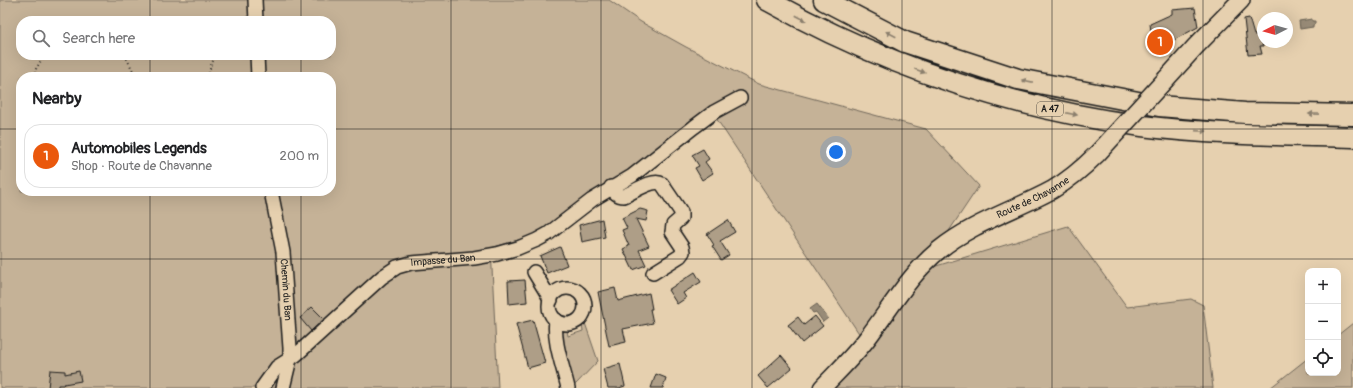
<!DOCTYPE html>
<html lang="en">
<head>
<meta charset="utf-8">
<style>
  :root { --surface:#fff; --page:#f6f6f6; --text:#202124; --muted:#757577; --line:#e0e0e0; --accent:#ea580c }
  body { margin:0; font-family:Pangolin,sans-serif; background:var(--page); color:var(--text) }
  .controls { position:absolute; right:12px; bottom:12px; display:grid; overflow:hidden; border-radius:8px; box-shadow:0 4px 16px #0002 }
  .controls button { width:36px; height:36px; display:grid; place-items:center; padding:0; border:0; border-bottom:1px solid var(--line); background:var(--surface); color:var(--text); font:20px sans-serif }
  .compass { position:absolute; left:1257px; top:12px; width:36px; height:36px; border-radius:50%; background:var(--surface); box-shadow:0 4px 16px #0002; rotate:264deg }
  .you { position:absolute; left:836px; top:152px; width:14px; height:14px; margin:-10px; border:3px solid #fff; border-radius:50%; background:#1a73e8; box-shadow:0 0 0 6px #1a73e833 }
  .badge { display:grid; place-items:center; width:26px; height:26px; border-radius:50%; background:var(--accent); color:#fff; font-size:13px; font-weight:700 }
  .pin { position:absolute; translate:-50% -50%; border:2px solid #fff; box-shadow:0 1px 4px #0006 }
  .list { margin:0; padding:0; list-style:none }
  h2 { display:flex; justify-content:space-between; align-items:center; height:52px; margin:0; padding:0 16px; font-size:17px }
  h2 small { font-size:13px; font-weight:400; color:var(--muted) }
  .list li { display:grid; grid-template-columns:26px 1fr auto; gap:12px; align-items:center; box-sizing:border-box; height:64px; margin:0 8px 8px; padding:0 8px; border:1px solid var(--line); border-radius:16px }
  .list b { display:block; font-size:15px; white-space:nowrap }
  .list p { margin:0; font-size:13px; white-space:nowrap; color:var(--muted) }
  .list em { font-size:13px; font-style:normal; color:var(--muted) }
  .icon { flex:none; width:22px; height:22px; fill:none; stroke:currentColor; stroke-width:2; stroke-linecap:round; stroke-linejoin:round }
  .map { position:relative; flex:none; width:1353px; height:388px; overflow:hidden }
  .search { position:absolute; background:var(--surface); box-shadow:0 4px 16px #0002; left:16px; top:16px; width:320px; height:44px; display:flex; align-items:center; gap:10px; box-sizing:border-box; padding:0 14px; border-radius:16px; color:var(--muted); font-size:15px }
  .panel { position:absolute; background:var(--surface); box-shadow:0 4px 16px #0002; left:16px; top:72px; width:320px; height:124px; border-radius:16px }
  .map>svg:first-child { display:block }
  .green { fill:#c5b297; stroke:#70675a; fill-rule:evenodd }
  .water { fill:#988b77; stroke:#665f53 }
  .building { fill:#ae9e87; stroke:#1c1c1c }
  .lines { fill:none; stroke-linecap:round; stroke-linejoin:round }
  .minor-casing { stroke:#1c1c1c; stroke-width:16 }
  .major-casing { stroke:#1c1c1c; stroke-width:20 }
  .highway-casing { stroke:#1c1c1c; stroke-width:23 }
  .path { stroke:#1c1c1c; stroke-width:2; stroke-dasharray:1 3; stroke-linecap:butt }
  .minor { stroke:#e6d0af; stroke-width:13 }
  .major { stroke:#e6d0af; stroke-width:17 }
  .highway { stroke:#e6d0af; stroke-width:20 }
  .major-bridge-casing { stroke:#1c1c1c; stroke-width:20; stroke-linecap:butt }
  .major-bridge { stroke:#e6d0af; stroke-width:17 }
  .oneway { fill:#8b7f6d }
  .grid { fill:none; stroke:#1c1c1c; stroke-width:1; stroke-opacity:0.55 }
  .labels { text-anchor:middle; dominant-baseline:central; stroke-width:3; stroke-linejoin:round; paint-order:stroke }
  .shield { fill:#e6d0af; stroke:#595248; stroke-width:1 }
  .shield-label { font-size:9px; font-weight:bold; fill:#1c1c1c }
  .street-label { font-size:10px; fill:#1c1c1c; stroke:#e6d0af }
</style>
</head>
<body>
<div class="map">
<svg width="1353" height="388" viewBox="0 0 1353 388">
  <rect width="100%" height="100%" fill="#e6d0af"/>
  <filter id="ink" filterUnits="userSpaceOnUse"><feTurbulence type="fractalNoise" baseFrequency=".025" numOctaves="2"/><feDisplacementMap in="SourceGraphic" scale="8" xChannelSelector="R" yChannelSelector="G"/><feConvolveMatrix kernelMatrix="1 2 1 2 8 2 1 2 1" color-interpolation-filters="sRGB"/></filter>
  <g filter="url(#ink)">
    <path class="green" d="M0,0H609L641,22L686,47L759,84L926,129L979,186L923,270L1068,226L1127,307L1191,299L1203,305L1213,388H833L870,350L716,118L542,233L491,248L498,388H0ZM21,21H331V55H21ZM21,77H331V191H21Z
      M585,323L598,361L576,384L572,385L561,334L563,332L567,330L568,336L583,331L582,324Z
      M1353,323V388H1270L1308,358V373H1338V335Z"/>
    <path class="water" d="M1312,19V21H1315V24L1313,25V27L1300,29L1299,21Z
      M817,304L828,318L823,322L816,312L813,313L810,309Z"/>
    <path class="building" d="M1195,8L1198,27L1159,48L1151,31L1150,24L1172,14V10Z
      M1249,18L1254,35L1263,34V46H1260L1262,54L1248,55L1244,19Z
      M703,149L709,159L705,162L713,173L702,180L695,168L699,166L692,155Z
      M640,209L648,211L646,221L636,219L649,246L639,250L646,265L633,270L623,249L629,246L622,230L627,228L622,218Z
      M602,219L605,237L582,242L579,225Z
      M728,220L735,232L720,241L729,255L721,260L712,246L714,245L707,234Z
      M560,247L567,265L547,273L540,256Z
      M695,272L701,282L683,293L686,298L677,304L668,290Z
      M525,280L527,302L509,304L508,281Z
      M615,288L618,301L649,293L652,309H650L653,323L623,329L626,342L609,346L598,292Z
      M312,307L324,319L311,331L300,318Z
      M815,316L823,326L802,343L788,325L798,317L804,325Z
      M533,320L545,363L528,368L516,324Z
      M781,355L792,368L768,388L758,376Z
      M620,364L625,386L619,388H608L603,369Z
      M50,370L65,371V374L79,371L81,381L64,384L63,385H58V388H48Z
      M656,374L666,378L663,388H651Z"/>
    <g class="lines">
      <g class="minor-casing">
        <g id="minor">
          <path d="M255,0L256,21"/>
          <path d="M257,55L258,77"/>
          <path d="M611,187C615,193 617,196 624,196C634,192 653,178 662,184L681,212V218L673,225L672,232L682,247L683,252L680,256L653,273"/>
          <path id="s1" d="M271,191L283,252L290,348V359L283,388"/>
          <path d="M534,272L551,300"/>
          <circle cx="567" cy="306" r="18"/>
          <path d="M556,320C553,342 563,366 568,388"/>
          <path id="s2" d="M262,388L277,367L296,355L382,277L397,267L411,263L474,258L497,254L518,248L537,240L548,234L592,200L632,176L694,127L714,112L740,98"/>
        </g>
      </g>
      <g class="major-casing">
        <g id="major">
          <path d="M1166,79L1195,47L1241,0"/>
          <path id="s3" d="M822,388C838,371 855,355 869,336C891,307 911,273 939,250C972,223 1015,210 1052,190C1069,180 1083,168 1097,154"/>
        </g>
      </g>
      <g class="highway-casing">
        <path id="highway" d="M767,0C883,65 1010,108 1142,126C1212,135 1283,135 1353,137
          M824,0L905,42L1018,79L1159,106L1245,113L1353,115"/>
      </g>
      <path class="path" d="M125,55L136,77
        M34,77L36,69L44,55
        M208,77L211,65L216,55"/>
      <use href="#minor" class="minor"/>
      <use href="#major" class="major"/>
      <use href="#highway" class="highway"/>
      <g class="major-bridge-casing">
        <path id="major-bridge" d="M1097,154L1166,79"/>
      </g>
      <use href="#major-bridge" class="major-bridge"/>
    </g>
    <defs><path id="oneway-solid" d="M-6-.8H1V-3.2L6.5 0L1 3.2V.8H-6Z"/></defs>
    <g class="oneway">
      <use href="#oneway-solid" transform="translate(801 18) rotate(28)"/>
      <use href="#oneway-solid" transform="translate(891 34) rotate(-153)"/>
      <use href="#oneway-solid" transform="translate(920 71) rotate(20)"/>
      <use href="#oneway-solid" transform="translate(1027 81) rotate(-169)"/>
      <use href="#oneway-solid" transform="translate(1072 114) rotate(11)"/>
      <use href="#oneway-solid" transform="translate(1314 114) rotate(-179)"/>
      <use href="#oneway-solid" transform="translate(1201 131) rotate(4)"/>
    </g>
  </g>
  <path class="grid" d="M150,0V21M301,0V21M451,0V388M601,0V388M752,0V388M902,0V388M1052,0V388M1203,0V388M150,55V77M301,55V77M0,129H21M331,129H1353M150,191V388M301,191V388M0,259H1353"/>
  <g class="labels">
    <rect class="shield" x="1037" y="102" width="26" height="14" rx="3"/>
    <g class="shield-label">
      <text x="1050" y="109">A 47</text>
    </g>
    <g class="street-label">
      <text stroke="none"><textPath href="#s3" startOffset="289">Route de Chavanne</textPath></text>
      <text stroke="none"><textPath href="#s2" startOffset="229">Impasse du Ban</textPath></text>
      <text stroke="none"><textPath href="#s1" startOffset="100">Chemin du Ban</textPath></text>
    </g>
  </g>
</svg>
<div class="controls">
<button>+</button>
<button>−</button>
<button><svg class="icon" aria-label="locate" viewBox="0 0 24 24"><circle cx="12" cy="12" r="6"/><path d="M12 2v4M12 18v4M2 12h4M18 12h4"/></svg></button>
</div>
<svg class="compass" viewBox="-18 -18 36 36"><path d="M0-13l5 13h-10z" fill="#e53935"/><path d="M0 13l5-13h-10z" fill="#757577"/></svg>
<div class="you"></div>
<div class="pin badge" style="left:1160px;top:42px">1</div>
<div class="search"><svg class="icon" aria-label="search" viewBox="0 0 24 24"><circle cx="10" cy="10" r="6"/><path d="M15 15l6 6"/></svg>Search here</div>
<section class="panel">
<h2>Nearby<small></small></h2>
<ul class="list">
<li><span class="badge">1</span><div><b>Automobiles Legends</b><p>Shop · Route de Chavanne</p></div><em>200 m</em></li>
</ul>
</section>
</div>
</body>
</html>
